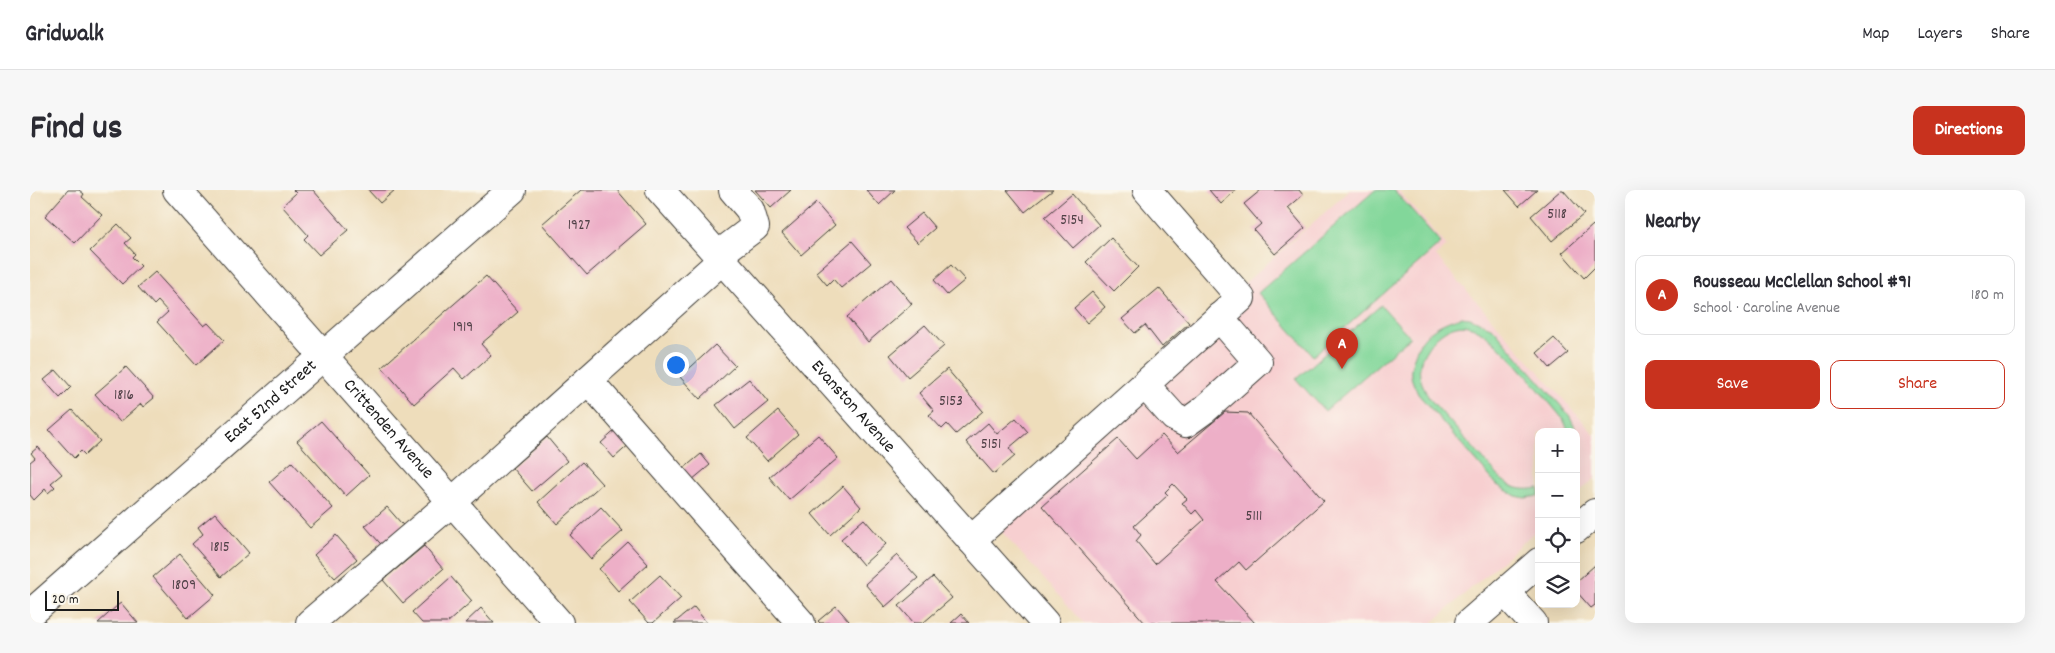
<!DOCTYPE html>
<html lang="en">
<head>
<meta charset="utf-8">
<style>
  :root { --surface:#fff; --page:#f7f7f7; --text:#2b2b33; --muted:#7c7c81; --line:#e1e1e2; --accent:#c8321e }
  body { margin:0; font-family:Dekko,sans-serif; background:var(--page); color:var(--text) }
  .controls { position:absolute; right:15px; bottom:15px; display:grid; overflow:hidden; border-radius:10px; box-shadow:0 5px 20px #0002 }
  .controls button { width:45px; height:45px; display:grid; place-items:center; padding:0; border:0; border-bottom:1px solid var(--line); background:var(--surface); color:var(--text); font:25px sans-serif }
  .scale { position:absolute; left:15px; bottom:12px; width:74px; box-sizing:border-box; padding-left:5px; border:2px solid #1c1c1c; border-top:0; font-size:14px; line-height:18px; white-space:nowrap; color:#1c1c1c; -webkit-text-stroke:4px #fbf7ec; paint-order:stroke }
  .you { position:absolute; left:645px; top:174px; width:18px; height:18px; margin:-12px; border:4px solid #fff; border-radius:50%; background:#1a73e8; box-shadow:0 0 0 8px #1a73e833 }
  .badge { display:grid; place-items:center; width:32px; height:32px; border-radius:50%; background:var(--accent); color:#fff; font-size:16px; font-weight:700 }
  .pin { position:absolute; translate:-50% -41px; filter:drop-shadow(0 1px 2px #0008) }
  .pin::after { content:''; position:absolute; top:26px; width:18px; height:15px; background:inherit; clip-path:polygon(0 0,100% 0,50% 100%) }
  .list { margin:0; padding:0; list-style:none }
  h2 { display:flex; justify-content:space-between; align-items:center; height:65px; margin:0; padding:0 20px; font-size:21px }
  h2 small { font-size:16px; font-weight:400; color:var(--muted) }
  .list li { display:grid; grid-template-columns:32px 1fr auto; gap:15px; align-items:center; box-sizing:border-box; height:80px; margin:0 10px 10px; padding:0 10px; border:1px solid var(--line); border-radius:10px }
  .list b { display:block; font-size:19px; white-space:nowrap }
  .list p { margin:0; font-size:16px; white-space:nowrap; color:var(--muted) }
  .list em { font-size:16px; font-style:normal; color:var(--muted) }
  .actions { display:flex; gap:10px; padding:15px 20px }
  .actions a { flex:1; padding:11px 0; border:1px solid var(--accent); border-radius:10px; text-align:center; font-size:18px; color:var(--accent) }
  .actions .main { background:var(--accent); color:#fff }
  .icon { flex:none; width:28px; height:28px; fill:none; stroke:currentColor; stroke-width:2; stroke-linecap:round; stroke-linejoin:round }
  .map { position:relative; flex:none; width:1565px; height:433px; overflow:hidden; border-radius:10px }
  header { display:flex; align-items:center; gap:30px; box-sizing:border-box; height:70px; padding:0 25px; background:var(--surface); border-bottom:1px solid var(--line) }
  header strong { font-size:24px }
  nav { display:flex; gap:28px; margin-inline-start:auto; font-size:18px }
  .intro { display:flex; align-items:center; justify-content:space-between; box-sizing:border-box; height:120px; padding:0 30px }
  h1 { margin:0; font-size:35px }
  .button { padding:12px 22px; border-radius:10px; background:var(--accent); color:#fff; font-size:18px; font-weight:700 }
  main { display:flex; gap:30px; padding:0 30px }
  aside { flex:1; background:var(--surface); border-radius:10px; box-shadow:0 5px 20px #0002 }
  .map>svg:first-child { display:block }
  .built { fill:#f7cfd0 }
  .green { fill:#82d79a; stroke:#4f7a5b }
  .building { fill:#edafc7; fill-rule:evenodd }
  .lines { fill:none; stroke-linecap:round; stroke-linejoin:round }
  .minor-casing { stroke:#3c3934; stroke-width:30 }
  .minor { stroke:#fff; stroke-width:28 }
  .labels { text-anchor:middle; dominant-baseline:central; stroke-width:4; stroke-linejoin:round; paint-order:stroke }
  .number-label { font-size:15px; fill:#504147 }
  .street-label { font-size:18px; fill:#1c1c1c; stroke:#fbf7ec }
</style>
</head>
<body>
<header>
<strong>Gridwalk</strong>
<nav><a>Map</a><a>Layers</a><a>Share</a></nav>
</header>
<div class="intro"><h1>Find us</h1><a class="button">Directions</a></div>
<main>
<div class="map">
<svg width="1565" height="433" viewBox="0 0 1565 433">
  <rect width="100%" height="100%" fill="#fbf7ec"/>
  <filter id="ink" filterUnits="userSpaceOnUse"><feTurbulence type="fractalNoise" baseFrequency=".02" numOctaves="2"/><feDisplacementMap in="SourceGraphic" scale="10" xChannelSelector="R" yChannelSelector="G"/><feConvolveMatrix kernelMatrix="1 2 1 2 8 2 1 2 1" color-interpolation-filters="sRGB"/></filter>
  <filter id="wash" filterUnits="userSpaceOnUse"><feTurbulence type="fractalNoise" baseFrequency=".0096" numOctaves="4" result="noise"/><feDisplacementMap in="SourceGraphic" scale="20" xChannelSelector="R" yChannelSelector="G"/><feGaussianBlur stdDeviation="1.12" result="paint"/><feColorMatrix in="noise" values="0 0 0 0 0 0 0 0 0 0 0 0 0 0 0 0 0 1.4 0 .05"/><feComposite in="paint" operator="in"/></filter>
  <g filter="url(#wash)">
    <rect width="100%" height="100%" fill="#edb"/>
    <path class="built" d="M1320,0H1368L1417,56L1406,66L1565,245V288L1546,305V242H1509V338L1402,433H1053L955,323Z"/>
    <path class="green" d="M1345,0H1364L1411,53L1283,166L1228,103Z
      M1351,115L1380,147L1295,221L1266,189Z
      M1431,127L1440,128L1463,138L1539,225C1548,241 1552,254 1546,272V242H1539L1533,229C1514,207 1464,141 1438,136C1422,132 1405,146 1397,159C1385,177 1389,190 1399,208L1471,289C1483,299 1494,301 1509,298V306L1495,308L1486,306L1467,295L1388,204C1386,199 1382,192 1381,186C1380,180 1382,173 1384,167C1391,143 1408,134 1431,127Z"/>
    <g id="blocks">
      <path class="building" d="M38,0H49L54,4L52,7L72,25L45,53L15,26Z
        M263,0H283L318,40L289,65L274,49L278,45L252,16L266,3Z
        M338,0H365L350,13Z
        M551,0H587L616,34L557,85L512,34Z
        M725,0H761L741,18Z
        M836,0H865L849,15Z
        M977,0H1023L995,22Z
        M1179,0H1206L1191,14Z
        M1231,0H1269L1273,5L1258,18L1275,38L1245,64L1224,40L1231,34L1214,14Z
        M1475,0H1507L1489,16Z
        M1531,0H1533L1554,24L1522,51L1501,26Z
        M1042,4L1069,35L1043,58L1015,27Z
        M786,13L805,35L771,65L752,43Z
        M892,23L905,38L888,53L874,38Z
        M88,34L101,48L95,53L105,64L102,67L111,76L92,94L60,61Z
        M1563,35L1565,38V77L1554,88L1532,63Z
        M1081,48L1108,77L1084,101L1056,72Z
        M822,51L841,73L811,98L803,89L797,95L786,82Z
        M921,75L935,90L917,105L904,90Z
        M125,82L174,136L178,133L194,150L166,175L127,132L138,122L128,111L124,115L108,97Z
        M456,86L488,122L451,154L461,165L434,189L424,178L384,214L352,177Z
        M861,89L882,114L838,152L817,127Z
        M1129,98L1159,133L1132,157L1115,135L1105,143L1092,129Z
        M1062,102L1075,117L1057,133L1044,118Z
        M895,135L914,156L878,187L860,165Z
        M1524,148L1538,163L1520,178L1507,163Z
        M685,155L705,176L670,209L650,187Z
        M96,177L124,208L113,217L111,214L90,232L65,204Z
        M917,179L953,221L926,244L917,234L912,239L899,225L904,221L889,203Z
        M26,180L41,197L30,208L14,190Z
        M719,189L738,212L705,239L686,215Z
        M42,220L70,251L55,265L51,261L44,268L19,240Z
        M748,221L768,244L737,271L717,248Z
        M1195,222L1218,223L1294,311L1216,380L1209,372L1187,392L1225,433H1115L1012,316L1088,249L1106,269L1132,245L1148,262ZM1143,294L1157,309L1152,313L1162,324L1166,320L1174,330L1125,374L1106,351L1111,345L1104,336L1138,305L1135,302Z
        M986,228L998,242L979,258L985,266L964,284L936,252L958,233L967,244Z
        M291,231L339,285L316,306L267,251Z
        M589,237L602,252L584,268L571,253Z
        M788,245L808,268L759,310L739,287Z
        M517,247L537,271L502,301L482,278Z
        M8,257L32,284L21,293L25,297L18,303L15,299L4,310L0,305V272L5,268L1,263Z
        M671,264L680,275L662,290L653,279Z
        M262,272L303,318L280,338L239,292Z
        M552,272L572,294L527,334L508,312Z
        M813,296L831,317L800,345L782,324Z
        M357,317L378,341L356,360L335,336Z
        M571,317L593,341L561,369L540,345Z
        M185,323L219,363L191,387L162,354L173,344L168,337Z
        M834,329L856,354L833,375L811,349Z
        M306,345L327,369L305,388L284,365Z
        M598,352L618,374L588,401L569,379Z
        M394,356L413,379L373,413L353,390Z
        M150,364L185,405L158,428L123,387Z
        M867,365L888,388L855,417L835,394Z
        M1565,375V415L1561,418L1546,401V392Z
        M630,385L651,408L623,433H619L600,412Z
        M421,387L442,411L417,433H392L382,422Z
        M903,387L922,408L893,433H884L869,416Z
        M91,413L108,433H68L88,415Z
        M806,416L819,431L817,433H790L788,431Z
        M664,417L677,433H644Z
        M451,418L464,433H435Z
        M931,424L939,433H921Z"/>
    </g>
  </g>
  <g filter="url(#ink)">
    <use href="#blocks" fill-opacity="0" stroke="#3c3934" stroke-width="1"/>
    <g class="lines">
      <g class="minor-casing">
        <g id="minor">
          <path id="s1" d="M147,0L529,433"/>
          <path id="s2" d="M630,0L1015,433"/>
          <path d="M688,65L725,37L720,20L703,0"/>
          <path d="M558,190L771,433"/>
          <path d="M1115,195L1144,227L1156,233L1174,220L1228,172L1189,127"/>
          <path d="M1546,339L1565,323"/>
          <path d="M941,350L1211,108L1117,0"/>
          <path d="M1475,402L1503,433"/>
          <path id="s3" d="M0,424L482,0"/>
          <path d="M280,433L422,312L692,70"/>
          <path d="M1439,433L1509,372"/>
        </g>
      </g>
      <use href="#minor" class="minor"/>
    </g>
  </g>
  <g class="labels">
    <g class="number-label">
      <text x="1527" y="25">5118</text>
      <text x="1042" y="31">5154</text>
      <text x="549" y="36">1927</text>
      <text x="433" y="138">1919</text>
      <text x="94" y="206">1816</text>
      <text x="921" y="212">5153</text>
      <text x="961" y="255">5151</text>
      <text x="1224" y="327">5111</text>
      <text x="190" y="358">1815</text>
      <text x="154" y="396">1809</text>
    </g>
    <g class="street-label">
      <text stroke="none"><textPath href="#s3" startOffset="321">East 52nd Street</textPath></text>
      <text stroke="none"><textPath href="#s2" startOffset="290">Evanston Avenue</textPath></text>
      <text stroke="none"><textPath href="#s1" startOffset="319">Crittenden Avenue</textPath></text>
    </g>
  </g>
</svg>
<div class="controls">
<button>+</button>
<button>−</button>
<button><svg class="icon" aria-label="locate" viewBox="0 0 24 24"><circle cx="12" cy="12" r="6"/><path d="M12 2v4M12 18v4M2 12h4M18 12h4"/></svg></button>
<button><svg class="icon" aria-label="layers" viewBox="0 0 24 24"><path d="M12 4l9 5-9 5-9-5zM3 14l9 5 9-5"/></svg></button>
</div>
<div class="scale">20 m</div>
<div class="you"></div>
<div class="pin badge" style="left:1312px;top:179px">A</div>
</div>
<aside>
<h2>Nearby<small></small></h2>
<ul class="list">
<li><span class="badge">A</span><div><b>Rousseau McClellan School #91</b><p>School · Caroline Avenue</p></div><em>180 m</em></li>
</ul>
<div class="actions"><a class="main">Save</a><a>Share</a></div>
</aside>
</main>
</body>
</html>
